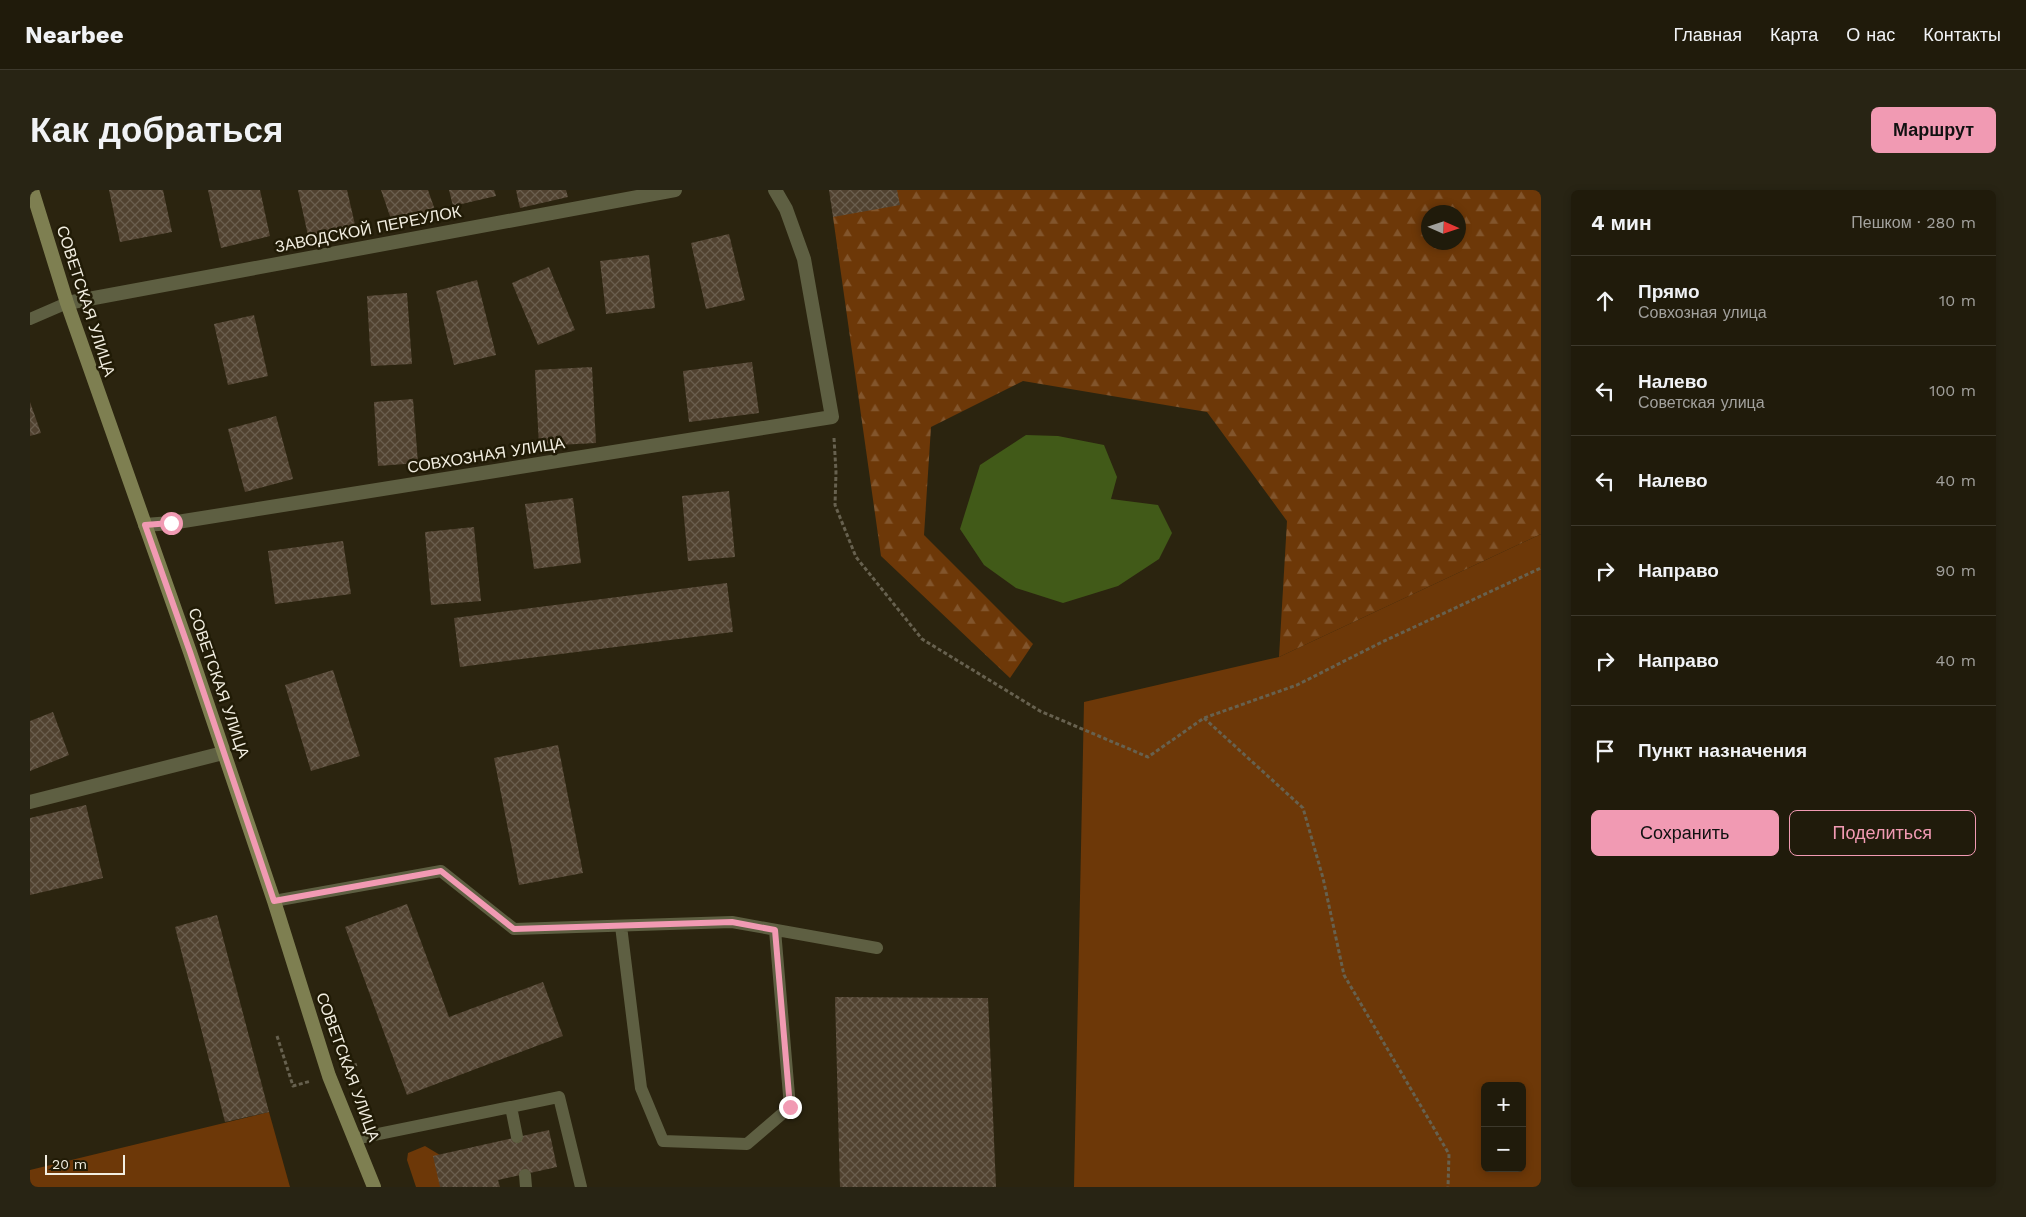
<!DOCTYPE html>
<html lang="ru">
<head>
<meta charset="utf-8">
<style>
  :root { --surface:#201b0b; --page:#282414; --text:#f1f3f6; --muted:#a2a19d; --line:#3d392c; --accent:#f19ab3 }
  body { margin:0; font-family:"Work Sans",sans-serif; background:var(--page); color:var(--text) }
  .controls { position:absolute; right:15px; bottom:15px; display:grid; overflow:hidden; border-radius:8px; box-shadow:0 2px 8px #0003 }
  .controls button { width:45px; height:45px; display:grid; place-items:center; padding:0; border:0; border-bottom:1px solid var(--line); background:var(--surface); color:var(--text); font:25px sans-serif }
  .compass { position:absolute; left:1391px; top:15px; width:45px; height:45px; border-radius:50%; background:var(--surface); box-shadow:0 2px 8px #0003; rotate:93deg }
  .scale { position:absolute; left:15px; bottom:12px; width:80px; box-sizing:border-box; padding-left:5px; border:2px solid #f2eee1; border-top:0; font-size:14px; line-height:18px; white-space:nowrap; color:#f2eee1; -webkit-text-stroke:4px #211b06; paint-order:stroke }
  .stop { position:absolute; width:15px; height:15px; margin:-11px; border:4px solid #f19ab3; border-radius:50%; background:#fff }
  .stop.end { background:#f19ab3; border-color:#fff; box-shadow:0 1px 5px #0008 }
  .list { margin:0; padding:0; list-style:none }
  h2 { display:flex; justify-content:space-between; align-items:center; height:65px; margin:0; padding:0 20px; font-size:21px }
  h2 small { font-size:16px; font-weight:400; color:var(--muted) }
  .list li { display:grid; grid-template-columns:32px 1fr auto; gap:15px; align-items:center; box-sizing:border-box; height:90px; padding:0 20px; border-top:1px solid var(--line) }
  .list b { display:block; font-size:19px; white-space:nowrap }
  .list p { margin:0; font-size:16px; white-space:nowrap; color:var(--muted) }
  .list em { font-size:16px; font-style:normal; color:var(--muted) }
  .actions { display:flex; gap:10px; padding:15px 20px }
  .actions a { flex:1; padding:11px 0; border:1px solid var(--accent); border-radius:8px; text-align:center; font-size:18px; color:var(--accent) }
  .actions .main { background:var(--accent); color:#111 }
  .icon { flex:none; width:28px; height:28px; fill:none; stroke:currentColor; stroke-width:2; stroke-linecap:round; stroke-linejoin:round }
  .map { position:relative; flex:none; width:1511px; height:997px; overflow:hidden; border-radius:8px }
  header { display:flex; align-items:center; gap:30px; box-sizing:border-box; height:70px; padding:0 25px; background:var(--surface); border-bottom:1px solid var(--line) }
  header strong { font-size:24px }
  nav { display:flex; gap:28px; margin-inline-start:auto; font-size:18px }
  .intro { display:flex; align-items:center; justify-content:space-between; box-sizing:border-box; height:120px; padding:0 30px }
  h1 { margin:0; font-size:35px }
  .button { padding:12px 22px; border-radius:8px; background:var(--accent); color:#111; font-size:18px; font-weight:700 }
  main { display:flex; gap:30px; padding:0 30px }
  aside { flex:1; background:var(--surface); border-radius:8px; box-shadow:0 2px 8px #0003 }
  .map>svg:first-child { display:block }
  .grass { fill:#6d3808; fill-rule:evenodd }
  .forest { fill:url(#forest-firs); fill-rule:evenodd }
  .water { fill:#415a18 }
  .building { fill:url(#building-cross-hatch) }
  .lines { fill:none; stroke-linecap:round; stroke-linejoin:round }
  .path { stroke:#67614f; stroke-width:3; stroke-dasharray:4 2.5; stroke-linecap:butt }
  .service { stroke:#5e5f42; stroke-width:12 }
  .minor { stroke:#5e5f42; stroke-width:14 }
  .secondary { stroke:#7e7f51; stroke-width:14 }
  .route { stroke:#f19ab3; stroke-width:6 }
  .labels { text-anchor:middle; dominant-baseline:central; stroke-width:5; stroke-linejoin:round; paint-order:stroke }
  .street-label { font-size:16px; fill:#f2eee1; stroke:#211b06 }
</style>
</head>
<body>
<header>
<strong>Nearbee</strong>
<nav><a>Главная</a><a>Карта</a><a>О нас</a><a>Контакты</a></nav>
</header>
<div class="intro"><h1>Как добраться</h1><a class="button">Маршрут</a></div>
<main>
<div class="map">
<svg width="1511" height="997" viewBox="0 0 1511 997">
  <defs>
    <pattern id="forest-firs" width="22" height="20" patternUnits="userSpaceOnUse" patternTransform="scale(1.25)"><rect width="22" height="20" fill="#6d3808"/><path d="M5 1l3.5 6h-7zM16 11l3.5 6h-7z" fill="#82552c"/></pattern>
    <pattern id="building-cross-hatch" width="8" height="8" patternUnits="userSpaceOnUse" patternTransform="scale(1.25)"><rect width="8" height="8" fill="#514230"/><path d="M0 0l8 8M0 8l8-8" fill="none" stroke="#6a5e4e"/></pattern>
  </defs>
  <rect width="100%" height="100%" fill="#2b240f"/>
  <path class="grass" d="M1511,344V997H1044L1054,512L1249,467ZM1455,896H1492V978H1455Z
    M239,922L260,997H0V980Z
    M395,956L410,965V997H386L377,970L378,963Z"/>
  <path class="forest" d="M828,0H1511V344L1249,467L1257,331L1177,222L993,191L901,237L894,345L1003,454L980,488L851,366L803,27ZM1398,22H1428V52H1398Z"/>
  <path class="water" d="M996,245L1028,246L1074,255L1087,287L1081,309L1128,315L1142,343L1129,369L1088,396L1033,413L986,398L954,375L930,339L950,275Z"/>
  <path class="building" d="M79,0H133L142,42L90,52Z
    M178,0H230L240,46L191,58Z
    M268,0H317L326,39L279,50Z
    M351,0H398L406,23L364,38Z
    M419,0H464L466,6L423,16Z
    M486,0H536L538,7L490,18Z
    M799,0H867L870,15L803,27Z
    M699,44L715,110L676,119L661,53Z
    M619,65L625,118L576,124L570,71Z
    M519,77L545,140L508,155L482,93Z
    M447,90L466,165L424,175L406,101Z
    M377,103L382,174L341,176L337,106Z
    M224,125L238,186L198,195L184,134Z
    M722,172L729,223L659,232L653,181Z
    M562,177L566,253L509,256L505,180Z
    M383,209L388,273L348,276L344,212Z
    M0,212L11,243L0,246Z
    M246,226L263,289L215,302L198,239Z
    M699,301L705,367L658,371L652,306Z
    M543,308L551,373L504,379L495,314Z
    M444,337L451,411L401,415L395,342Z
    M313,351L321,404L245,414L238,361Z
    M697,393L703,442L430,477L424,428Z
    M303,480L330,566L281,581L255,495Z
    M23,522L39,565L0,581V531Z
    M528,555L553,683L489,695L464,568Z
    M56,615L73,688L0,705V628Z
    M377,714L419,827L513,792L533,846L377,905L315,737Z
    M187,725L239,922L195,932L145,737Z
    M805,807L958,808L966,997H810Z
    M519,940L527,977L468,990L470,997H410L403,966Z"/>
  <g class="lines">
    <path class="path" d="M804,248L806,282L805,315L826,367L892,449L1010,521L1118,567L1174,528L1267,495L1352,452L1511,378
      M1174,528L1273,618L1293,688L1314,785L1419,964L1418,997
      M247,846L263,896L281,891
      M317,878L328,874"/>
    <path class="service" d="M0,129L37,113
      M244,711L411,681L484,739L702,732L847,758
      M591,736L611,898L633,951L717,954L760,917L745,740
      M481,917L529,907L551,997
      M324,949L481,917L487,947
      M495,985L496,997"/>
    <path class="minor" d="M37,113L645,0
      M115,335L141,333L802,227L774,69L756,19L745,0
      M0,612L193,563"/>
    <path class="secondary" d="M2,0L37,113L160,462L244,711L299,886L344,997"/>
  </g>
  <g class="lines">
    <path class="route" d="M141,333L115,335L160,462L244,711L411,681L484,739L702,732L745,740L760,917"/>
  </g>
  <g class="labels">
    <g class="street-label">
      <text transform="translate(338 39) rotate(-11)">ЗАВОДСКОЙ ПЕРЕУЛОК</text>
      <text transform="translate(56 111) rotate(72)">СОВЕТСКАЯ УЛИЦА</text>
      <text transform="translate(456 265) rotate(-9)">СОВХОЗНАЯ УЛИЦА</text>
      <text transform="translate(189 493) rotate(71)">СОВЕТСКАЯ УЛИЦА</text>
      <text transform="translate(318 877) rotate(70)">СОВЕТСКАЯ УЛИЦА</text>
    </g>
  </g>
</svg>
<div class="controls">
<button>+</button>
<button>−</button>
</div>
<svg class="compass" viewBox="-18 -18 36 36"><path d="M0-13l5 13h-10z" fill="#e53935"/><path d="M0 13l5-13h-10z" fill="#a2a19d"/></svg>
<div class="scale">20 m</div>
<div class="stop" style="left:141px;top:333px"></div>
<div class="stop end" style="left:760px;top:917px"></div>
</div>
<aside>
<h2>4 мин<small>Пешком · 280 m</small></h2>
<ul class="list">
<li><svg class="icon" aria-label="ahead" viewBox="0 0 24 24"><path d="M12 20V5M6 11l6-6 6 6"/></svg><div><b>Прямо</b><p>Совхозная улица</p></div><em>10 m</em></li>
<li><svg class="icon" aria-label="left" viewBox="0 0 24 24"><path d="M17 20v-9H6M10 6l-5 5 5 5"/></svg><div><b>Налево</b><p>Советская улица</p></div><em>100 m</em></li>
<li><svg class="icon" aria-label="left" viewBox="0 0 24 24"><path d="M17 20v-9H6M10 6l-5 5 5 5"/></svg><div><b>Налево</b></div><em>40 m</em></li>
<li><svg class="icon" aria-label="right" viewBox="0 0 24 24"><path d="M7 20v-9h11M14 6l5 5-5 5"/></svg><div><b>Направо</b></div><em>90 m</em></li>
<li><svg class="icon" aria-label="right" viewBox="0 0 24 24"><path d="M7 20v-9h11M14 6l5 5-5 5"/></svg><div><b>Направо</b></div><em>40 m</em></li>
<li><svg class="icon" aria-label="arrive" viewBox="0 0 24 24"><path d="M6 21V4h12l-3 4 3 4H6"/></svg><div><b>Пункт назначения</b></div></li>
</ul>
<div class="actions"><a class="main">Сохранить</a><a>Поделиться</a></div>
</aside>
</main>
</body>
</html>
